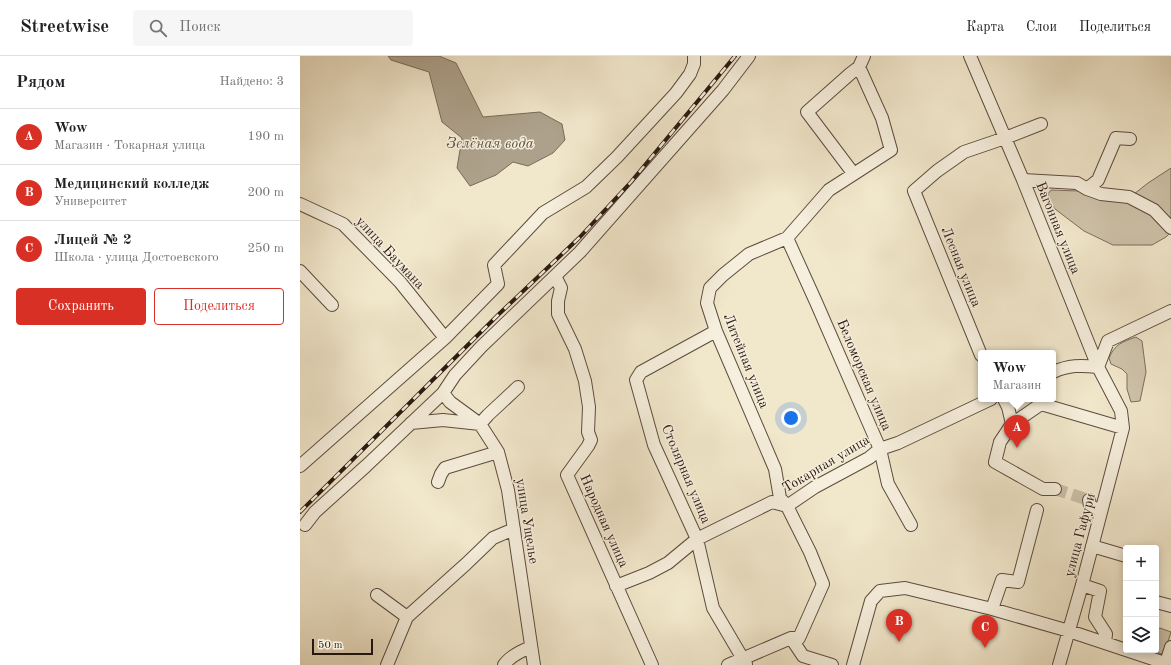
<!DOCTYPE html>
<html lang="ru">
<head>
<meta charset="utf-8">
<style>
  :root { --surface:#fff; --page:#f6f6f6; --text:#202124; --muted:#757577; --line:#e0e0e0; --accent:#d93025 }
  body { margin:0; font-family:"Old Standard TT",serif; background:var(--page); color:var(--text) }
  .controls { position:absolute; right:12px; bottom:12px; display:grid; overflow:hidden; border-radius:4px; box-shadow:0 2px 10px #0003 }
  .controls button { width:36px; height:36px; display:grid; place-items:center; padding:0; border:0; border-bottom:1px solid var(--line); background:var(--surface); color:var(--text); font:20px sans-serif }
  .scale { position:absolute; left:12px; bottom:10px; width:61px; box-sizing:border-box; padding-left:4px; border:2px solid #2a1810; border-top:0; font-size:11px; line-height:14px; white-space:nowrap; color:#2a1810; -webkit-text-stroke:3px #f6efdd; paint-order:stroke }
  .you { position:absolute; left:491px; top:362px; width:14px; height:14px; margin:-10px; border:3px solid #fff; border-radius:50%; background:#1a73e8; box-shadow:0 0 0 6px #1a73e833 }
  .badge { display:grid; place-items:center; width:26px; height:26px; border-radius:50%; background:var(--accent); color:#fff; font-size:13px; font-weight:700 }
  .pin { position:absolute; translate:-50% -33px; filter:drop-shadow(0 1px 2px #0008) }
  .pin::after { content:''; position:absolute; top:21px; width:14px; height:12px; background:inherit; clip-path:polygon(0 0,100% 0,50% 100%) }
  .popup { position:absolute; left:678px; top:294px; width:78px; height:52px; box-sizing:border-box; display:grid; place-content:center; border-radius:4px; background:var(--surface); filter:drop-shadow(0 1px 3px #0005); font-size:13px; white-space:nowrap; color:var(--muted) }
  .popup b { font-size:15px; color:var(--text) }
  .popup::after { content:''; position:absolute; left:50%; top:100%; margin-left:-8px; border:8px solid transparent; border-top-color:var(--surface) }
  .list { margin:0; padding:0; list-style:none }
  h2 { display:flex; justify-content:space-between; align-items:center; height:52px; margin:0; padding:0 16px; font-size:17px }
  h2 small { font-size:13px; font-weight:400; color:var(--muted) }
  .list li { display:grid; grid-template-columns:26px 1fr auto; gap:12px; align-items:center; box-sizing:border-box; height:56px; padding:0 16px; border-top:1px solid var(--line) }
  .list b { display:block; font-size:15px; white-space:nowrap }
  .list p { margin:0; font-size:13px; white-space:nowrap; color:var(--muted) }
  .list em { font-size:13px; font-style:normal; color:var(--muted) }
  .actions { display:flex; gap:8px; padding:12px 16px }
  .actions a { flex:1; padding:9px 0; border:1px solid var(--accent); border-radius:4px; text-align:center; font-size:14px; color:var(--accent) }
  .actions .main { background:var(--accent); color:#fff }
  .icon { flex:none; width:22px; height:22px; fill:none; stroke:currentColor; stroke-width:2; stroke-linecap:round; stroke-linejoin:round }
  .map { position:relative; flex:none; width:871px; height:609px; overflow:hidden }
  header { display:flex; align-items:center; gap:24px; box-sizing:border-box; height:56px; padding:0 20px; background:var(--surface); border-bottom:1px solid var(--line) }
  header strong { font-size:19px }
  nav { display:flex; gap:22px; margin-inline-start:auto; font-size:14px }
  .search { width:280px; height:36px; background:var(--page); display:flex; align-items:center; gap:10px; box-sizing:border-box; padding:0 14px; border-radius:4px; color:var(--muted); font-size:15px }
  main { display:flex }
  aside { flex:1; background:var(--surface) }
  .map>svg:first-child { display:block }
  .green { fill:#cfc4ab; stroke:#7c6e5e }
  .water { fill:#ada18b; stroke:#796a5a }
  .lines { fill:none; stroke-linecap:round; stroke-linejoin:round }
  .minor-tunnel { stroke:#c9bea6; stroke-width:12; stroke-dasharray:12 6; stroke-linecap:butt }
  .minor-casing { stroke:#5c4c3f; stroke-width:14 }
  .minor { stroke:#f6efdd; stroke-width:12 }
  .rail-casing { stroke:#2a1810; stroke-width:4 }
  .rail { stroke:#f6efdd; stroke-width:2.5; stroke-dasharray:8; stroke-linecap:butt }
  .labels { text-anchor:middle; dominant-baseline:central; stroke-width:3; stroke-linejoin:round; paint-order:stroke }
  .street-label { font-size:14px; fill:#2a1810; stroke:#f6efdd }
  .water-label { font-size:15px; font-style:italic; fill:#5e4f41; stroke:#f6efdd }
</style>
</head>
<body>
<header>
<strong>Streetwise</strong>
<div class="search"><svg class="icon" aria-label="search" viewBox="0 0 24 24"><circle cx="10" cy="10" r="6"/><path d="M15 15l6 6"/></svg>Поиск</div>
<nav><a>Карта</a><a>Слои</a><a>Поделиться</a></nav>
</header>
<main>
<aside>
<h2>Рядом<small>Найдено: 3</small></h2>
<ul class="list">
<li><span class="badge">A</span><div><b>Wow</b><p>Магазин · Токарная улица</p></div><em>190 m</em></li>
<li><span class="badge">B</span><div><b>Медицинский колледж</b><p>Университет</p></div><em>200 m</em></li>
<li><span class="badge">C</span><div><b>Лицей № 2</b><p>Школа · улица Достоевского</p></div><em>250 m</em></li>
</ul>
<div class="actions"><a class="main">Сохранить</a><a>Поделиться</a></div>
</aside>
<div class="map">
<svg width="871" height="609" viewBox="0 0 871 609">
  <rect width="100%" height="100%" fill="#f1e7cb"/>
  <filter id="stains"><feTurbulence type="fractalNoise" baseFrequency=".005" numOctaves="4"/><feColorMatrix values="0 0 0 0 .2 0 0 0 0 .09 0 0 0 0 .02 0 0 0 .5 -.17"/></filter>
  <radialGradient id="worn" r=".72"><stop offset=".6" stop-color="#630" stop-opacity="0"/><stop offset="1" stop-color="#630" stop-opacity=".3"/></radialGradient>
  <path class="green" d="M871,112V166L834,138L848,127Z
    M751,134L779,135L831,147L853,161L870,177L866,181L852,189H813L784,175L755,153L750,147L748,138Z
    M836,281L842,285L846,316L840,345L831,346L827,333V318L822,313L811,308L809,302C815,288 822,286 836,281Z
    M860,572L871,576L865,595L861,598L854,594H856L857,574Z"/>
  <path class="water" d="M88,0H139L156,7L183,61L240,56L262,68L265,84L253,97L228,110L213,106L196,119L170,130L157,112L162,82L142,66L129,16L91,4Z"/>
  <g class="lines">
    <path class="minor-tunnel" d="M755,433L789,444"/>
    <g class="minor-casing">
      <path id="minor" d="M670,0L723,124L798,311L821,355L823,372L782,529L759,609
        M553,117L507,56L551,17L559,11L564,0
        M723,124L777,127L787,133L801,138L829,141L854,154L871,172
        M787,133L798,124L816,82L830,83
        M0,148L43,168L100,226L145,282
        M487,182L516,246L580,393L588,428L611,469
        M0,215L32,249
        M255,220L261,232L258,245V258L275,293L285,325L289,351L288,376L291,384L288,390L267,419L352,609
        M416,275L341,316L336,324L354,389L397,483L413,552L446,608
        M681,299L614,135L637,115L664,96L705,82L741,68
        M753,316C769,309 780,309 798,311L808,285L871,255
        M704,343L708,351L712,368
        M111,367L143,364L180,368L188,359L218,331
        M0,410L145,282L198,228L194,209L243,157L286,131L317,101L376,37L390,18L394,8V0
        M138,426L141,418L145,412L198,396
        M755,433H743L695,406L700,386L712,368L741,348L823,372
        M789,444L790,450L801,455
        M5,469L15,456L66,410L143,337
        M792,490L826,500
        M782,529L800,535L795,561L806,578L805,587
        M316,530L349,517L368,507L397,483L472,446L487,450L515,431L569,402L580,393L598,387L691,343
        M77,539L107,561
        M856,546L871,550
        M692,553L702,524L718,526L737,454
        M491,582L503,600L532,609
        M866,607L871,591
        M87,609L107,561L166,508L193,482L214,473
        M204,609C210,600 221,595 231,591
        M234,609L208,434L198,396L180,368L150,346L143,337L155,319L181,291L280,196L423,34L449,0
        M428,609L491,582H499L523,528L510,496L487,450L480,442L475,413L416,275L407,247L410,232L423,219L449,198L487,182L529,134L591,94L582,62L559,11
        M553,609L571,545L580,535L605,532L692,553L769,575L871,609"/>
    </g>
    <use href="#minor" class="minor"/>
    <g class="rail-casing">
      <path id="rail" d="M0,456L198,259L280,181L331,126L435,0"/>
    </g>
    <use href="#rail" class="rail"/>
  </g>
  <g class="labels">
    <g class="street-label">
      <text transform="translate(758 172) rotate(68)">Вагонная улица</text>
      <text transform="translate(90 197) rotate(47)">улица Баумана</text>
      <text transform="translate(661 211) rotate(68)">Лесная улица</text>
      <text transform="translate(446 305) rotate(68)">Литейная улица</text>
      <text transform="translate(564 319) rotate(67)">Беломорская улица</text>
      <text transform="translate(526 408) rotate(-31)">Токарная улица</text>
      <text transform="translate(386 418) rotate(67)">Столярная улица</text>
      <text transform="translate(227 465) rotate(81)">улица Ущелье</text>
      <text transform="translate(304 465) rotate(66)">Народная улица</text>
      <text transform="translate(780 479) rotate(-75)">улица Гафури</text>
    </g>
    <g class="water-label">
      <text x="190" y="88">Зелёная вода</text>
    </g>
  </g>
  <rect width="100%" height="100%" filter="url(#stains)"/>
  <rect width="100%" height="100%" fill="url(#worn)"/>
</svg>
<div class="controls">
<button>+</button>
<button>−</button>
<button><svg class="icon" aria-label="layers" viewBox="0 0 24 24"><path d="M12 4l9 5-9 5-9-5zM3 14l9 5 9-5"/></svg></button>
</div>
<div class="scale">50 m</div>
<div class="you"></div>
<div class="pin badge" style="left:717px;top:392px">A</div>
<div class="popup"><b>Wow</b>Магазин</div>
<div class="pin badge" style="left:599px;top:586px">B</div>
<div class="pin badge" style="left:685px;top:592px">C</div>
</div>
</main>
</body>
</html>
